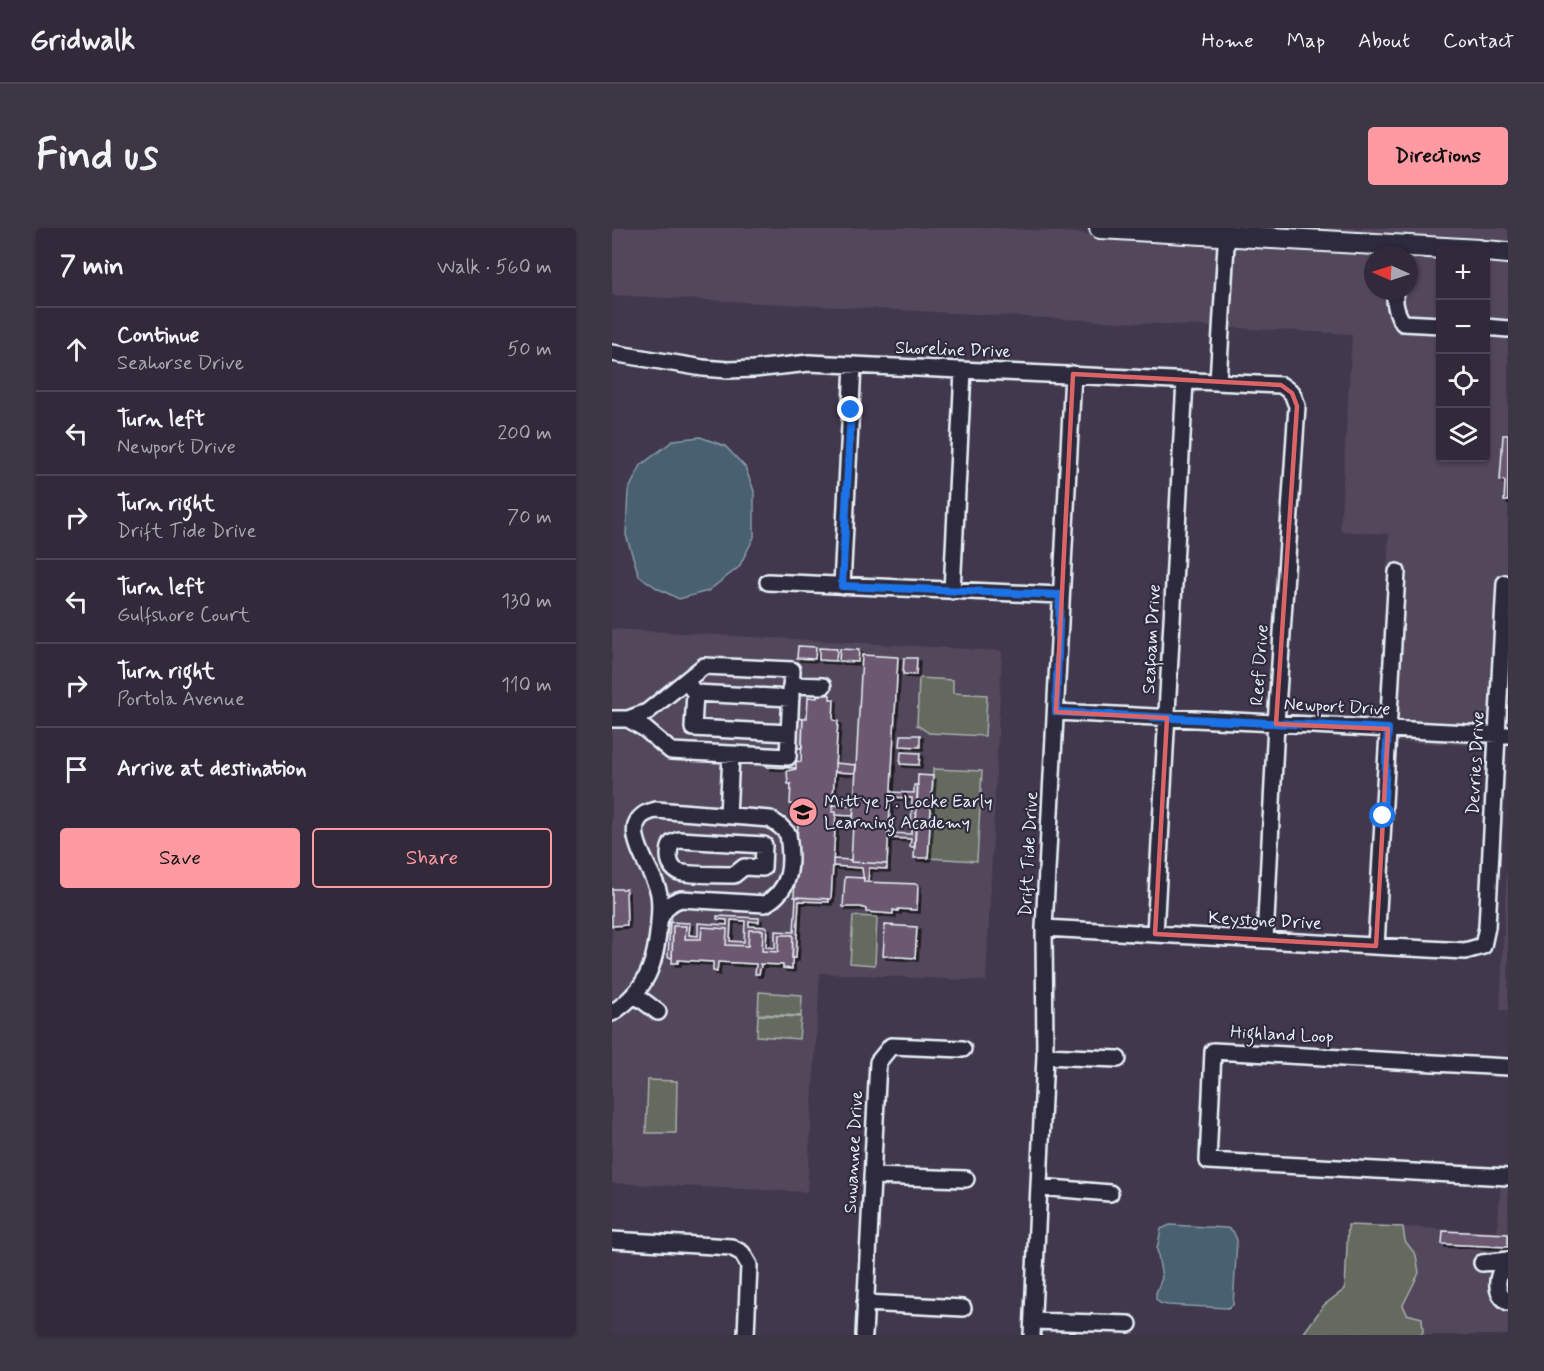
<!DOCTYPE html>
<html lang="en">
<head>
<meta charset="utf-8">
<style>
  :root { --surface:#322a3a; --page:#3d3645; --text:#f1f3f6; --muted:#a8a7af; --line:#4d4654; --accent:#ff9aa2 }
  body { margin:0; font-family:Mynerve,sans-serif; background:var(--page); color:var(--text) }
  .controls { position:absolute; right:18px; top:18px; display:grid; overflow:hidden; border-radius:6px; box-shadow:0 2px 4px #0004 }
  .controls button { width:54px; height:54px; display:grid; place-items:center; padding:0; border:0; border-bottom:2px solid var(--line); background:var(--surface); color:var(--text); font:30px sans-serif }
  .compass { position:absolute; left:752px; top:18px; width:54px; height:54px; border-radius:50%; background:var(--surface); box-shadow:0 2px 4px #0004; rotate:273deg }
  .stop { position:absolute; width:18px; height:18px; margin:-14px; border:4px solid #1a73e8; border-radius:50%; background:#fff }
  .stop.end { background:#1a73e8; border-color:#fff; box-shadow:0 2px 6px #0008 }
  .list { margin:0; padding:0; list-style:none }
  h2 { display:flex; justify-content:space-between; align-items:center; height:78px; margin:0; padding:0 24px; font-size:26px }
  h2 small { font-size:20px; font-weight:400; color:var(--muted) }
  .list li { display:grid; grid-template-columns:39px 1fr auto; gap:18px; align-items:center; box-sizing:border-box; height:84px; padding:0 24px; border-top:2px solid var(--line) }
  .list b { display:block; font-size:22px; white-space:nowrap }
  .list p { margin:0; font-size:20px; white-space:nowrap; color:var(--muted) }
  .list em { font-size:20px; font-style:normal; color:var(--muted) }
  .actions { display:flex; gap:12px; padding:18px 24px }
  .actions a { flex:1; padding:14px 0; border:2px solid var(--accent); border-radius:6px; text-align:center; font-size:21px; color:var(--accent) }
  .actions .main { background:var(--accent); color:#111 }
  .icon { flex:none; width:33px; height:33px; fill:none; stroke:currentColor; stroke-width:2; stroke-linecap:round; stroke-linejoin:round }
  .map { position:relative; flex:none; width:896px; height:1107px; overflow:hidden; border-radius:6px }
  header { display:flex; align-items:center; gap:36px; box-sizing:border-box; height:84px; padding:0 30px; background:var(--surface); border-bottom:2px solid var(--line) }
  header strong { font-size:28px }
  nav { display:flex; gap:33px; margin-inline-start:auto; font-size:21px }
  .intro { display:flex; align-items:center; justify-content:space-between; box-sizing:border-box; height:144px; padding:0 36px }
  h1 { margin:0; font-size:42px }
  .button { padding:15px 27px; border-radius:6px; background:var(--accent); color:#111; font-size:21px; font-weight:700 }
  main { display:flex; gap:36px; padding:0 36px }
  aside { flex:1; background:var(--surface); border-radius:6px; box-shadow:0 2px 4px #0004 }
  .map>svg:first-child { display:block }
  .built { fill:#52465b; fill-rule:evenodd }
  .green { fill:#656b5e; stroke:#a6aeab; stroke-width:1.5 }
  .water { fill:#496171; stroke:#899ba7; stroke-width:1.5 }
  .building { fill:#6d5971; stroke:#e8f1f8; stroke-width:1.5; fill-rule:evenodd; filter:url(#shadow) }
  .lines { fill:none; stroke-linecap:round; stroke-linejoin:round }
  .minor-casing { stroke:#e8f1f8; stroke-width:20 }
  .major-casing { stroke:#e8f1f8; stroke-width:24 }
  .minor { stroke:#2f2a3d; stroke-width:15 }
  .major { stroke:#2f2a3d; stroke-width:20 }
  .route { stroke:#1a73e8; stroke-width:8 }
  .marked { fill:none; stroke:#db6466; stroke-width:4.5; stroke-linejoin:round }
  .labels { text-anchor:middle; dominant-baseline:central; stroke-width:4.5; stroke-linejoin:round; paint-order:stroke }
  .street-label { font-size:18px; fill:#e8f1f8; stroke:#2f2a3d }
  .poi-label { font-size:18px; fill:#e8f1f8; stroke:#2f2a3d; text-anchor:start }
</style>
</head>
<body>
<header>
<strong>Gridwalk</strong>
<nav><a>Home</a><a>Map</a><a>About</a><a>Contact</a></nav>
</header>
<div class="intro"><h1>Find us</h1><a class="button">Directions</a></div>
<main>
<aside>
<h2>7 min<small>Walk · 560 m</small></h2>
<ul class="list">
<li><svg class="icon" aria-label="ahead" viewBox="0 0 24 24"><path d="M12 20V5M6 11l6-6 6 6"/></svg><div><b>Continue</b><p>Seahorse Drive</p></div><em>50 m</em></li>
<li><svg class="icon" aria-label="left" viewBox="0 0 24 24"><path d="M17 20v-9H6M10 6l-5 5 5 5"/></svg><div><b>Turn left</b><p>Newport Drive</p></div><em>200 m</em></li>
<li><svg class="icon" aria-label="right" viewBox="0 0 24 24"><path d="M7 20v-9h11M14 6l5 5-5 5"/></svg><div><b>Turn right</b><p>Drift Tide Drive</p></div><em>70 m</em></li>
<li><svg class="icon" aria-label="left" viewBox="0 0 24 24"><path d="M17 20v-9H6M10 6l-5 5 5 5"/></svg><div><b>Turn left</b><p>Gulfshore Court</p></div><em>130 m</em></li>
<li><svg class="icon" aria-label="right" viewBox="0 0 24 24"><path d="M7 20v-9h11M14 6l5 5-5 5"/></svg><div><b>Turn right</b><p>Portola Avenue</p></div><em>110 m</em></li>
<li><svg class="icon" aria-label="arrive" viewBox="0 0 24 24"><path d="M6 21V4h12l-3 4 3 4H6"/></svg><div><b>Arrive at destination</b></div></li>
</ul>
<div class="actions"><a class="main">Save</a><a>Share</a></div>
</aside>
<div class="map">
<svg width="896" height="1107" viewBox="0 0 896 1107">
  <defs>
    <filter id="shadow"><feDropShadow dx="3" dy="3" stdDeviation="0" flood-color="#0009"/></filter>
  </defs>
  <rect width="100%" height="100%" fill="#42384d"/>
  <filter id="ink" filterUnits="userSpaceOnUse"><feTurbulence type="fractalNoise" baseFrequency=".0167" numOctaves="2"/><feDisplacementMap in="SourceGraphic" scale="12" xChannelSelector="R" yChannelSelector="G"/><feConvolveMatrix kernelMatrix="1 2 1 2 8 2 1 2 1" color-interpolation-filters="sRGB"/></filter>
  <g filter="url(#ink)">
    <path class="built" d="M0,0H387L828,28V230H873L874,33L896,36V519L765,513L777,306L728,303L740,106L0,67ZM761,27H797V63H761Z
      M701,0H896V19L701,6Z
      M0,401L390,423L374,753L208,745L195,964L0,955Z
      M896,618V782H888Z
      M890,941L896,942V1107H809L811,1104L795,1086L791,1077L807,1045L804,1027L793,1013L791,999L885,1004Z"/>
    <path class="green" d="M307,450L341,452V465L375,467L373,508L317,505L305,497Z
      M321,541L370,543L365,633L316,630Z
      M241,688L265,689L263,737L238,735Z
      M147,764L190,767L189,788L146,786Z
      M146,787L189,789L187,811L145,808Z
      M36,852L65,853L64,905H34Z
      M736,997L791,999L793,1013L804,1027L807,1045L791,1077L795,1086L810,1090L811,1104L809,1107L691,1106L712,1077L733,1061Z"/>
    <path class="water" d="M88,209L113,218L133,239L142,263V309L127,339L96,363L67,371L45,360L27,348L14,307L16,263L29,237L62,212Z
      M558,997L615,1000L621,1003L625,1012L621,1077L616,1080L555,1077L548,1075L544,1071V1065L550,1050L545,1021L549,1001Z"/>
    <path class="building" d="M891,207H896V273H892L893,253L888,252Z
      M186,418L204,419L203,431L185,430Z
      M207,420L225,421L224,433L207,432Z
      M228,421L247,422L246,434L227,433Z
      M250,427L286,429L275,636L239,634Z
      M292,430H305L304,447L291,446Z
      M205,466L218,467V471H222L221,492L226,493L220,584H224L219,671L182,669L187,577L178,576L179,556H176L175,543L184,541V533L189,534L191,490H195L196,469L205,470Z
      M185,490L191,491L190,520H183Z
      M289,507H308V519L288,518Z
      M289,524L308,525L307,537L288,536Z
      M155,533L184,534V540L155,539Z
      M223,535L244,537L243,545L223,544Z
      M306,547L321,548L316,630H302Z
      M302,557H306L303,619H298L299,611L276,610V605L299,606L300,570L278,569L279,564L302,565Z
      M221,577L242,578L241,588L223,587L224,584H220Z
      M221,631L239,632V634L275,636V641L257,640L256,654H252L250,640L221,638Z
      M233,649L252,650V654L306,656L305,682L286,681V683L281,682V686L254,684V681L249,679H231Z
      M0,661H14L15,697L0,698Z
      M184,669L217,671V674L187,673L184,730H180L181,707H167L166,724L150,723L151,702H137L136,718L114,717L115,701L90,699L89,711H73L74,698H61L60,730L56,729L58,694L78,695L77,707L86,708V695L115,697V692L105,691V688L147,690V694L137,693V698L155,699L154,719L163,720V703L182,704ZM119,692L133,693L132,714L118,713Z
      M273,697L305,699L303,730L271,728Z
      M61,698H74L73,711H89L90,699L115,701L114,717L136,718L137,702H151L150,723L166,724L167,707H181L180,741L171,740V737L148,736L149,738L147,746H143L144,736L106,734L105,744L101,743V734L66,732V735H60Z
      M831,1003L896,1006V1019L830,1016Z"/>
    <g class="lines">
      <g class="minor-casing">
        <path id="minor" d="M783,63C782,76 784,85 791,95L828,97
          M873,99L896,101
          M0,125L91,140L116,142L142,141L197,135L669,157L680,165L685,178L664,496L653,712
          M606,154L615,0
          M156,354L448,367
          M230,358L241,137
          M340,363L351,143
          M74,453L83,465L81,500L177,505
          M179,457L211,458
          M83,465L179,470
          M444,484L896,507
          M0,491H16L35,484L92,438L180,442L176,529L59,523L33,501L16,491
          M116,587L119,527
          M67,612L152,617L151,640L132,639L122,647C106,646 81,648 67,644C56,640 55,624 60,615Z
          M432,700L853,723L871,718L875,699L893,355
          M543,706L573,153
          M764,718L785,344
          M22,766L46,784
          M0,785C36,761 44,735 47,695V693C52,682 57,674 69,671L153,676C181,660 180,635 176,606L168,598L158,591L44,582C0,591 39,638 46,662C49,672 48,684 47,695
          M433,828L506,831
          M896,839L601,823L596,933L896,949
          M260,948L354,951
          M427,959L498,965
          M0,1012L119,1019L130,1025L137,1037L134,1107
          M896,1034C884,1045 881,1064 896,1074
          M870,1035L896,1032
          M253,1075L351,1080
          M421,1093L517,1096
          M252,1107L266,834L279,818L351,821
          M420,1107L433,828L432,700L461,146"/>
      </g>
      <g class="major-casing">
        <path id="major" d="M488,0L867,22
          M873,23L896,25"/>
      </g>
      <use href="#minor" class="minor"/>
      <use href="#major" class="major"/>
    </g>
  </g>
  <g class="lines" filter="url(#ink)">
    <path class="route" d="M239,182L230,358L448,367L444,484L776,501L771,588"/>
  </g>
  <path class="marked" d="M461,146L669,157L680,165L685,178L664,496L776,501L764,718L543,706L555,490L444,484Z"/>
  <defs>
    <g id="school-disc" transform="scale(1.5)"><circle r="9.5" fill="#ff9aa2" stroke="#2f2a3d"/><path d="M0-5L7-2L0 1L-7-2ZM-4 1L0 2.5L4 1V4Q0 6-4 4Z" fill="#111"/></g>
  </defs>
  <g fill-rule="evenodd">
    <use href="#school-disc" x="191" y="584"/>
  </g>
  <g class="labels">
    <g class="street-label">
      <text transform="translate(341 122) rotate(2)">Shoreline Drive</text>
      <text transform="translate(540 411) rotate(-87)">Seafoam Drive</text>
      <text transform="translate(648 437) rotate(-86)">Reef Drive</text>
      <text transform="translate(725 479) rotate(3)">Newport Drive</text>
      <text transform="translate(864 535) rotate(-87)">Devries Drive</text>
      <text transform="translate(417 626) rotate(-87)">Drift Tide Drive</text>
      <text transform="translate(653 693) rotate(3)">Keystone Drive</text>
      <text transform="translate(670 807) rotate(3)">Highland Loop</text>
      <text transform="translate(242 924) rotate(-87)">Suwannee Drive</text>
    </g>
    <g class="poi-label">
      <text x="212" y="574">Mittye P. Locke Early<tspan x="212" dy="21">Learning Academy</tspan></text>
    </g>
  </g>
</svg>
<div class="controls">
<button>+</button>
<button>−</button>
<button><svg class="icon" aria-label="locate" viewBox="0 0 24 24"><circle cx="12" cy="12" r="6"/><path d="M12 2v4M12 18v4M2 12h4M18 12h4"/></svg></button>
<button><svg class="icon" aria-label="layers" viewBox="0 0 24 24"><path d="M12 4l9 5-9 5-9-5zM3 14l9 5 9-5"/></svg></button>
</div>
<svg class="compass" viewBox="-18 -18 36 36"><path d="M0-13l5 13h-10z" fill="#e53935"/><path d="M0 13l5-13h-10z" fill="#a8a7af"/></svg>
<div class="stop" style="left:771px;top:588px"></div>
<div class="stop end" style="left:239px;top:182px"></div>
</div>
</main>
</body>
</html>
